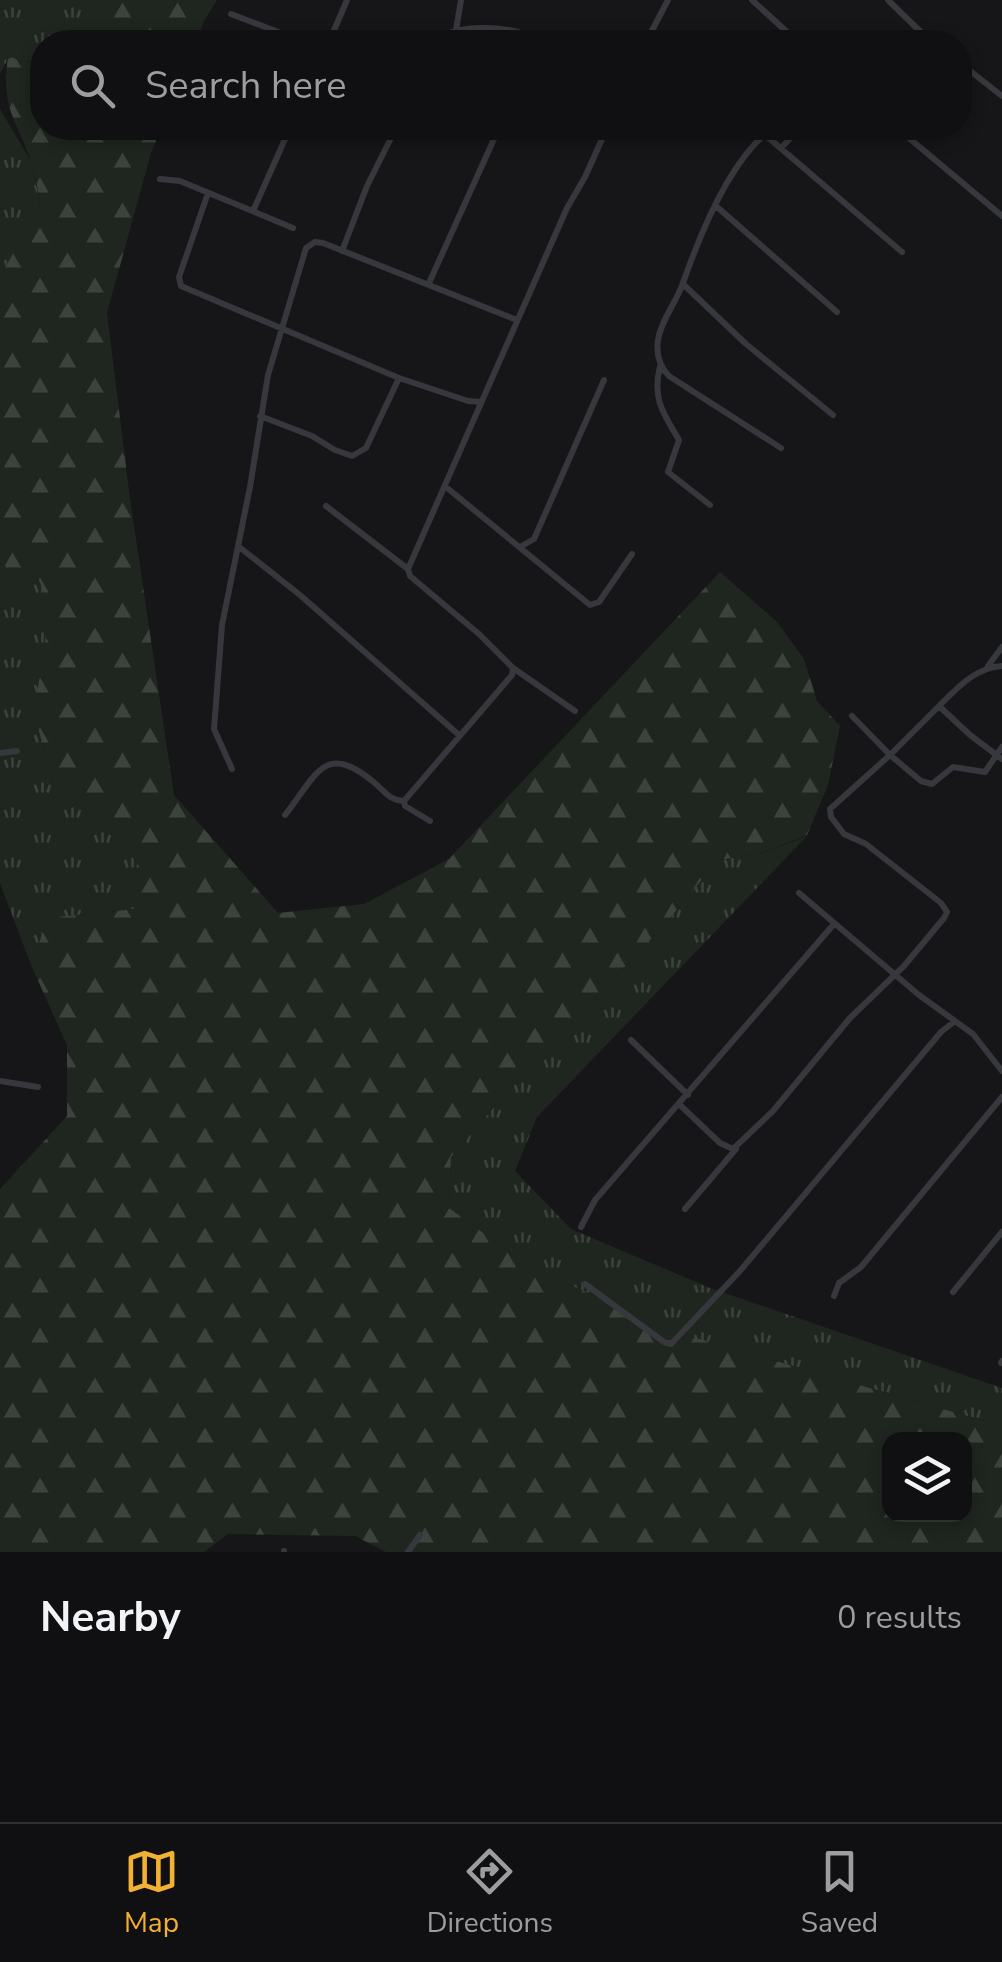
<!DOCTYPE html>
<html lang="en">
<head>
<meta charset="utf-8">
<style>
  :root { --surface:#101012; --page:#1e1e20; --text:#f1f3f6; --muted:#9c9d9f; --line:#303032; --accent:#f2b134 }
  body { margin:0; font-family:"Nunito Sans",sans-serif; background:var(--page); color:var(--text) }
  .controls { position:absolute; right:30px; bottom:30px; display:grid; overflow:hidden; border-radius:20px; box-shadow:0 5px 15px #0003 }
  .controls button { width:90px; height:90px; display:grid; place-items:center; padding:0; border:0; border-bottom:2px solid var(--line); background:var(--surface); color:var(--text); font:50px sans-serif }
  .list { margin:0; padding:0; list-style:none }
  h2 { display:flex; justify-content:space-between; align-items:center; height:130px; margin:0; padding:0 40px; font-size:42px }
  h2 small { font-size:32px; font-weight:400; color:var(--muted) }
  .icon { flex:none; width:55px; height:55px; fill:none; stroke:currentColor; stroke-width:2; stroke-linecap:round; stroke-linejoin:round }
  .map { position:relative; flex:none; width:1002px; height:1552px; overflow:hidden }
  .search { position:absolute; background:var(--surface); box-shadow:0 5px 15px #0003; left:30px; right:30px; top:30px; height:110px; display:flex; align-items:center; gap:25px; box-sizing:border-box; padding:0 35px; border-radius:40px; color:var(--muted); font-size:38px }
  .sheet { height:270px; background:var(--surface) }
  nav { display:flex; justify-content:space-around; align-items:center; box-sizing:border-box; height:140px; border-top:2px solid var(--line); background:var(--surface); font-size:28px; color:var(--muted) }
  nav a { display:grid; justify-items:center; gap:5px }
  nav .on { color:var(--accent) }
  .map>svg:first-child { display:block }
  .grass { fill:url(#grass-tufts) }
  .forest { fill:url(#forest-firs); fill-rule:evenodd }
  .lines { fill:none; stroke-linecap:round; stroke-linejoin:round }
  .street { stroke:#37383d; stroke-width:6 }
</style>
</head>
<body>
<div class="map">
<svg width="1002" height="1552" viewBox="0 0 1002 1552">
  <defs>
    <pattern id="grass-tufts" width="24" height="20" patternUnits="userSpaceOnUse" patternTransform="scale(2.5)"><rect width="24" height="20" fill="#1e261f"/><path d="M3 7l-1-3M5 7V3M7 7l1-3M15 17l-1-3M17 17v-4M19 17l1-3" fill="none" stroke="#3c433d"/></pattern>
    <pattern id="forest-firs" width="22" height="20" patternUnits="userSpaceOnUse" patternTransform="scale(2.5)"><rect width="22" height="20" fill="#1e261f"/><path d="M5 1l3.5 6h-7zM16 11l3.5 6h-7z" fill="#3c433d"/></pattern>
  </defs>
  <rect width="100%" height="100%" fill="#161618"/>
  <path class="grass" d="M0,0H124L87,42H42V64L9,57L0,74Z
    M0,109L32,163L40,204L0,277Z
    M0,564L40,580L51,609L34,713L53,783L120,840L139,866L136,909L48,918L31,965L0,883Z
    M807,836L537,1117L515,1171L571,1229L710,1288L1002,1388V1426L686,1335L533,1269L449,1208L451,1157L507,1092L666,923L718,860L759,854Z"/>
  <path class="forest" d="M124,0H217L205,19L195,42H87Z
    M8,57L42,64V128H161L151,153L107,313L130,499L174,795L278,913L364,904L449,859L720,572L777,622L804,659L817,701L840,726L828,785L807,835L759,854L718,860L666,923L507,1092L451,1157L449,1208L533,1269L686,1335L1002,1426V1552H386L355,1536L228,1534L204,1552H0V1189L67,1116V1045L31,965L48,918L135,909L139,866L120,840L53,783L34,713L50,609L39,580L0,564V277L40,204C38,191 36,178 32,165C19,122 0,111 8,57ZM890,1440H964V1514H890Z"/>
  <g class="lines">
    <path class="street" d="M752,0L798,42
      M888,0L931,42
      M231,14L304,42
      M456,30L461,0
      M329,42L347,0
      M434,42C451,23 512,25 533,38L534,42
      M646,42L668,0
      M960,63L1002,96
      M757,128L902,252
      M897,128L1002,216
      M765,134C727,167 699,237 683,283C676,303 661,320 658,340C656,354 659,366 669,376L781,448
      M782,147L800,128
      M160,179L180,181L293,228
      M208,193L179,277L181,286L399,378L468,401L481,402
      M716,206L837,312
      M253,211L290,128
      M342,251L367,186L396,128
      M429,283L499,128
      M683,284L746,344L833,415
      M660,366C652,399 663,413 679,440L668,472L710,505
      M260,416L312,436L335,450L352,456L366,448L399,378
      M446,487L590,605L599,602L632,554
      M326,506L408,569
      M238,546L300,595L459,735
      M520,547L534,539L604,380
      M988,666L1002,647
      M1002,666C976,667 957,688 939,706L970,735L1002,759
      M513,668L575,711
      M852,716L890,755L939,706
      M0,753L17,751
      M232,769L214,729L222,625L250,487L268,375L306,248L315,242L323,243L517,320
      M285,815C318,773 325,740 377,785C387,794 390,800 404,801
      M430,821L405,806L404,801L512,675L513,668L479,634L410,576L408,569L567,208L585,177L607,128
      M799,893L919,995L973,1034L1002,1071
      M631,1040L688,1095
      M0,1081L38,1087
      M680,1105L720,1143L733,1149L773,1111L850,1018L904,966L944,918L947,912L941,903L866,844L844,834L831,817L830,809L890,755L921,781L932,784L953,767L985,772L1002,747
      M685,1209L736,1149
      M581,1227L595,1200L834,924
      M585,1284L664,1342L671,1344L740,1271L941,1032L955,1021
      M953,1292L1002,1232
      M834,1296L839,1283L861,1267L1002,1097
      M1001,1363L1002,1361
      M284,1551V1552
      M408,1552L420,1535"/>
  </g>
</svg>
<div class="controls">
<button><svg class="icon" aria-label="layers" viewBox="0 0 24 24"><path d="M12 4l9 5-9 5-9-5zM3 14l9 5 9-5"/></svg></button>
</div>
<div class="search"><svg class="icon" aria-label="search" viewBox="0 0 24 24"><circle cx="10" cy="10" r="6"/><path d="M15 15l6 6"/></svg>Search here</div>
</div>
<section class="sheet">
<h2>Nearby<small>0 results</small></h2>
<ul class="list">
</ul>
</section>
<nav>
<a class="on"><svg class="icon" aria-label="map" viewBox="0 0 24 24"><path d="M3 6l6-2 6 2 6-2v14l-6 2-6-2-6 2zM9 4v14M15 6v14"/></svg>Map</a>
<a><svg class="icon" aria-label="directions" viewBox="0 0 24 24"><path d="M12 3l9 9-9 9-9-9zM9 14v-3h6M13 9l2 2-2 2"/></svg>Directions</a>
<a><svg class="icon" aria-label="saved" viewBox="0 0 24 24"><path d="M7 4h10v16l-5-4-5 4z"/></svg>Saved</a>
</nav>
</body>
</html>
